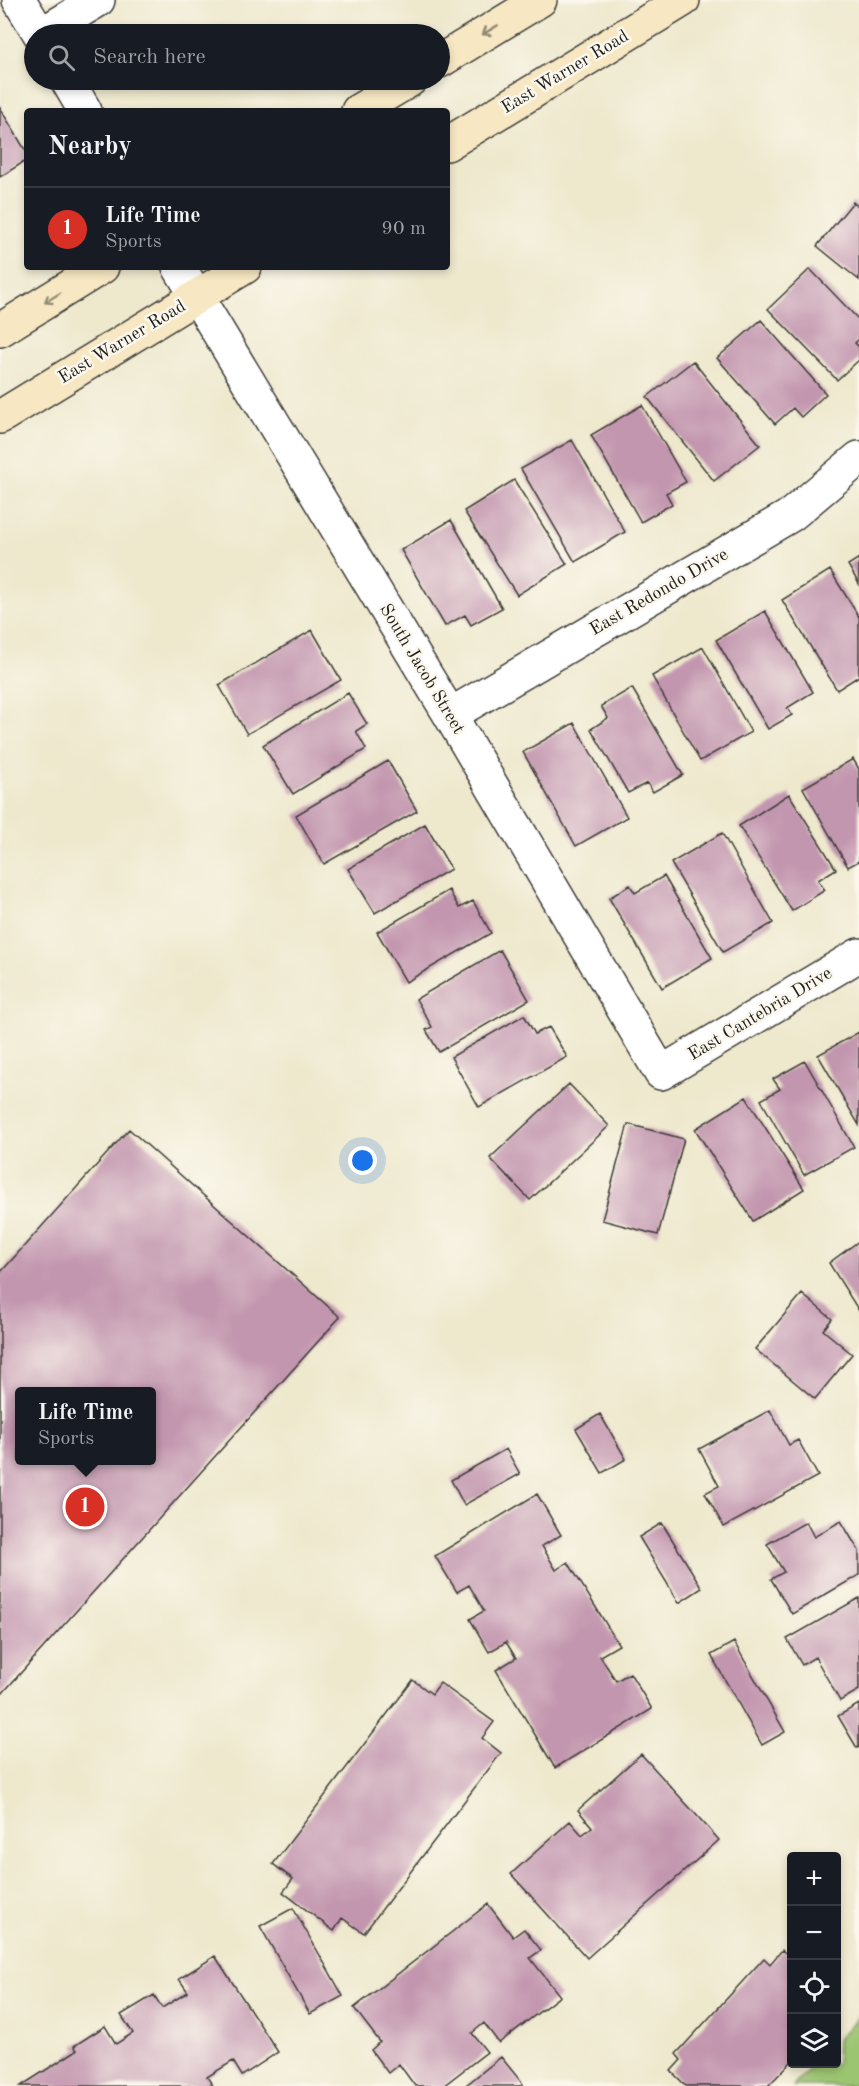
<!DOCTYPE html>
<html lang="en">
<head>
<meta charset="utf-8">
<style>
  :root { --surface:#171b24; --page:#20242c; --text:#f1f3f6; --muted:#9ea1a6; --line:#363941; --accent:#d93025 }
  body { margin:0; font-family:"Old Standard TT",serif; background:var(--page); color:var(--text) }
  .controls { position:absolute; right:18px; bottom:18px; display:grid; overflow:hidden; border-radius:6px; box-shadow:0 3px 9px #0003 }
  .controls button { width:54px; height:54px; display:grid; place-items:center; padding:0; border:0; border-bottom:2px solid var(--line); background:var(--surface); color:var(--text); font:30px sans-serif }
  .you { position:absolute; left:363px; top:1161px; width:21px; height:21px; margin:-15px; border:4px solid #fff; border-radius:50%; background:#1a73e8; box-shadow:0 0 0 9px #1a73e833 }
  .badge { display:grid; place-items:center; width:39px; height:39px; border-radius:50%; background:var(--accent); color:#fff; font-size:20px; font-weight:700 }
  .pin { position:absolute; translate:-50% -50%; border:3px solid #fff; box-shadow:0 2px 6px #0006 }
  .popup { position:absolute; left:15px; top:1387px; width:141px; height:78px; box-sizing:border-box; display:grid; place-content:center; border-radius:6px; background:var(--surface); filter:drop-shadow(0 2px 4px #0005); font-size:20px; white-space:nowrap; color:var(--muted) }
  .popup b { font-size:22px; color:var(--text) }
  .popup::after { content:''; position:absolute; left:50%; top:100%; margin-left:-12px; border:12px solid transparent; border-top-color:var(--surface) }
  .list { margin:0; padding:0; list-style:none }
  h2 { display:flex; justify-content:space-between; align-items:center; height:78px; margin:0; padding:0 24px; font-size:26px }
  h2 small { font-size:20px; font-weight:400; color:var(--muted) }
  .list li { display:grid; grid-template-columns:39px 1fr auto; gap:18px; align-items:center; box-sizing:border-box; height:84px; padding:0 24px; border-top:2px solid var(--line) }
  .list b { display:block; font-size:22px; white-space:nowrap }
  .list p { margin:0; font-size:20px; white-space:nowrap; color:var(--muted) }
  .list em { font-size:20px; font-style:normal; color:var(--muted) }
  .icon { flex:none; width:33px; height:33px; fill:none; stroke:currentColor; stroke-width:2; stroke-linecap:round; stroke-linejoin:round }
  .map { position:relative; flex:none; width:859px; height:2086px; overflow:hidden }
  .search { position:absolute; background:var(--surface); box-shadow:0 3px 9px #0003; left:24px; top:24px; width:426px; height:66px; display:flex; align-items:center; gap:15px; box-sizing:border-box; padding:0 21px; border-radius:33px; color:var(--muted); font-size:22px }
  .panel { position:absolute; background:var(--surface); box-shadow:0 3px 9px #0003; left:24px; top:108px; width:426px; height:162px; border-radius:6px }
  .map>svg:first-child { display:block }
  .green { fill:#9cc571; stroke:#5c7046; stroke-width:1.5 }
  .building { fill:#c296af; fill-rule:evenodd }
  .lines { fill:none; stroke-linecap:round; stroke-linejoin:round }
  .street-casing { stroke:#3c3b37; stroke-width:36 }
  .secondary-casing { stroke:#3c3b37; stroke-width:36 }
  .street { stroke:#fff; stroke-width:33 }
  .secondary { stroke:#f7e8c3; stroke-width:33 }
  .oneway { stroke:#948c78 }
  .labels { text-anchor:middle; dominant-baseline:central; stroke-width:5; stroke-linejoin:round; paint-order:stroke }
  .street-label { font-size:18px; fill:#1c1c1c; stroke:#fbf7ec }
</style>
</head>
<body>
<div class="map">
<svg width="859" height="2086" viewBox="0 0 859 2086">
  <rect width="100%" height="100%" fill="#fbf7ec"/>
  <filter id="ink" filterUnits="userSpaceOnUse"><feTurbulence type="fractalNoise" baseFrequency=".0167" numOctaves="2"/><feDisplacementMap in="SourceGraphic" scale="12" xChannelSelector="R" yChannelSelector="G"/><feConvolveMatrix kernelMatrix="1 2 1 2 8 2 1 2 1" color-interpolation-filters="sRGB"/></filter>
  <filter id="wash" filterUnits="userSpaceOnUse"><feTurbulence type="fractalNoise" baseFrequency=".008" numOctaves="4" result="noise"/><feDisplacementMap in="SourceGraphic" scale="24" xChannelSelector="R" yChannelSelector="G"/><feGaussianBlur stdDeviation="1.35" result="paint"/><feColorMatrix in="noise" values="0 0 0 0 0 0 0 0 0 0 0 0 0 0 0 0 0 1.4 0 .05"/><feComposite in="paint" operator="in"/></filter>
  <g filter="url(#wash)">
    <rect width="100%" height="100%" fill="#eee8cd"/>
    <path class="green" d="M859,2016V2086H793L814,2064H836L837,2040Z"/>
    <g id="blocks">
      <path class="building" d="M0,108L27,153V160L0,177Z
        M853,202L859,207V280L817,246Z
        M810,269L859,320V339L855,343L859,347V360L837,380L768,309Z
        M761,320L826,394L801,417L793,408L775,424L717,358Z
        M693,361L760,445L714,481L647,397Z
        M642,405L686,482L666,493L672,504L641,522L591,435Z
        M572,440L625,532L575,562L521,469Z
        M514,480L567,564L517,595L464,511Z
        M451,520L502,608L471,625L465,615L445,626L401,550Z
        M859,558V584L848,565Z
        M830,570L859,617V676L837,690L782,600Z
        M765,611L813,692L787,708L792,715L768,729L716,640Z
        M312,630L341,680L247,734L219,685Z
        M703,647L751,732L700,761L652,676Z
        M632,688L683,775L653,792L647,783L628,793L591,729L608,718L601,706Z
        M348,693L367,724L356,731L366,749L293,794L263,745Z
        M574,723L627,817L576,846L523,752Z
        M853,759L859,769V861L848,867L803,788Z
        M388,761L417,811L324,864L296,815Z
        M789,794L836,869L818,880L825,890L792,911L739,826Z
        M425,824L451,869L375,913L348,869Z
        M722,833L773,923L723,952L671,863Z
        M664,876L712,958L662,988L609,898L630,885L635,893Z
        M449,890L459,908L473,901L491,933L406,982L377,932Z
        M500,950L529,1000L439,1052L426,1030L432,1027L416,999Z
        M524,1015L535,1034L549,1027L567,1057L479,1107L451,1057Z
        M859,1032V1125L818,1055Z
        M805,1061L854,1147L804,1175L761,1100L780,1089L773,1079Z
        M569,1084L609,1126L530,1200L490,1158Z
        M746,1097L804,1189L753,1221L695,1129Z
        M628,1124L684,1139L658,1235L602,1220Z
        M129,1129L340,1317L0,1696V1273ZM19,1392H151V1460H19Z
        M859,1241V1311L829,1263Z
        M802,1294L832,1319L823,1330L852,1354L815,1399L755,1349Z
        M770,1410L789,1445L798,1440L818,1476L724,1527L705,1493L719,1486L699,1449Z
        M600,1414L626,1459L602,1473L576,1429Z
        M506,1449L520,1474L464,1505L451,1480Z
        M537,1494L561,1535L542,1546L556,1570L568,1562L619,1645L600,1656L616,1681L630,1673L652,1709L555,1768L496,1670L516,1658L506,1642L489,1652L470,1619L484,1611L469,1585L457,1592L435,1556Z
        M841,1521L859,1551V1575L792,1614L771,1579L784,1572L767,1544L806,1522L814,1537Z
        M662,1523L702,1588L679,1603L639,1537Z
        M859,1598V1690L840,1701L815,1657L802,1665L787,1639Z
        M734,1642L785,1732L762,1745L711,1655Z
        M413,1680L432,1694L440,1683L494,1722L482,1738L501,1753L364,1933L342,1918L334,1931L283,1892L293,1879L273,1864Z
        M859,1704V1747L857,1748L838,1716Z
        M641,1754L719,1840L587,1958L511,1874L570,1821L582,1835L592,1827L578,1810Z
        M488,1904L513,1937L524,1929L541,1950L530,1958L560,1996L499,2043L484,2023L472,2033L487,2052L443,2086H415L399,2064L388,2073L371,2050L380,2042L354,2008Z
        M293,1908L343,1996L310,2014L260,1926Z
        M782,1950L792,1959V2061L768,2086H686L671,2071L681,2060L676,2054L764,1958L770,1964Z
        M215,1956L278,2052L242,2076L233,2061L207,2077L213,2086H21L77,2050L74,2046L105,2026L116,2044L133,2033L121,2015L154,1995L162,2008L188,1992L179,1979Z
        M501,2057L523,2084L520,2086H465Z"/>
    </g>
  </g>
  <g filter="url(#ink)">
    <use href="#blocks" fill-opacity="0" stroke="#3c3b37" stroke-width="1.5"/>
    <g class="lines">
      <g class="street-casing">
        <path id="street" d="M19,0L40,34
          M42,34L98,0
          M67,80L85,111
          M179,267L450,715L661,1073L859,955
          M450,715L791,515L859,458"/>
      </g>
      <g class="secondary-casing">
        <path id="secondary" d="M440,61L540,0
          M358,111L410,80
          M447,144L683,0
          M0,330L102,267
          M0,417L245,267"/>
      </g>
      <use href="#street" class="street"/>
      <use href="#secondary" class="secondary"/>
    </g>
    <defs><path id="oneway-shaft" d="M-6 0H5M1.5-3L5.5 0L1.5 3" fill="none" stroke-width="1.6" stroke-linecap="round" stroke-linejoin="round" transform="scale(1.5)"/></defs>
    <g class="oneway">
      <use href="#oneway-shaft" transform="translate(490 30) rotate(149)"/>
      <use href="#oneway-shaft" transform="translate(52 298) rotate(148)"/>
    </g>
  </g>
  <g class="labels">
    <g class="street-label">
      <text transform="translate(565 72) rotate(-31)">East Warner Road</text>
      <text transform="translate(122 342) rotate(-31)">East Warner Road</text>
      <text transform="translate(659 592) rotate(-30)">East Redondo Drive</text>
      <text transform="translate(422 669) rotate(59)">South Jacob Street</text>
      <text transform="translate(760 1014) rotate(-31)">East Cantebria Drive</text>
    </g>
  </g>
</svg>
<div class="controls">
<button>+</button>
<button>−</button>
<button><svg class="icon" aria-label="locate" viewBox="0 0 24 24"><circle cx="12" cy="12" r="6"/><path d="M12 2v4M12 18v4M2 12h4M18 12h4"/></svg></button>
<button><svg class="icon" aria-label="layers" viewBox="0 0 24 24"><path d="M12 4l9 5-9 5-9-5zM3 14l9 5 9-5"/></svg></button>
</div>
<div class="you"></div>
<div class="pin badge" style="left:85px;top:1507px">1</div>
<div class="popup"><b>Life Time</b>Sports</div>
<div class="search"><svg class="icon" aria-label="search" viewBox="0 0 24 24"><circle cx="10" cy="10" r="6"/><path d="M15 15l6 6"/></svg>Search here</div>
<section class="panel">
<h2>Nearby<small></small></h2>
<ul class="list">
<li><span class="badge">1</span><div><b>Life Time</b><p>Sports</p></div><em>90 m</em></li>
</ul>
</section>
</div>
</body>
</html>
